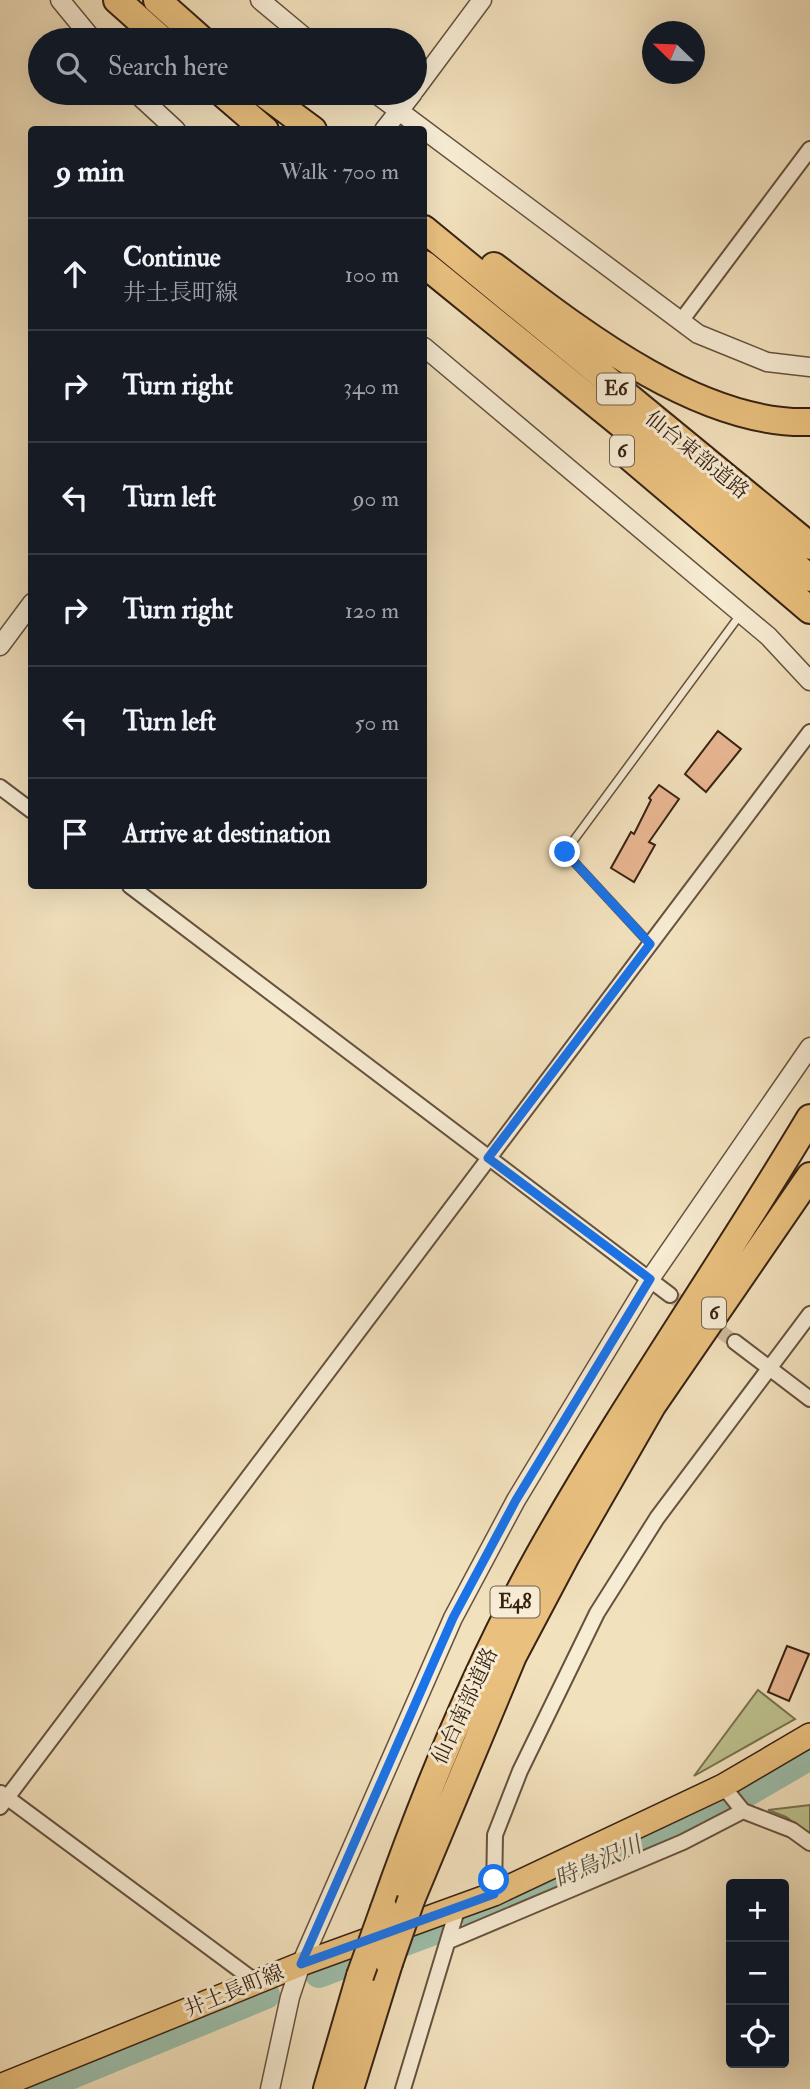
<!DOCTYPE html>
<html lang="en">
<head>
<meta charset="utf-8">
<style>
  :root { --surface:#171b24; --page:#20242c; --text:#f1f3f6; --muted:#9ea1a6; --line:#363941 }
  body { margin:0; font-family:"IM FELL Double Pica","Noto Serif JP",serif; background:var(--page); color:var(--text) }
  .controls { position:absolute; right:21px; bottom:21px; display:grid; overflow:hidden; border-radius:7px; box-shadow:0 7px 28px #0002 }
  .controls button { width:63px; height:63px; display:grid; place-items:center; padding:0; border:0; border-bottom:2px solid var(--line); background:var(--surface); color:var(--text); font:35px sans-serif }
  .compass { position:absolute; left:642px; top:21px; width:63px; height:63px; border-radius:50%; background:var(--surface); box-shadow:0 7px 28px #0002; rotate:293deg }
  .stop { position:absolute; width:21px; height:21px; margin:-16px; border:5px solid #1a73e8; border-radius:50%; background:#fff }
  .stop.end { background:#1a73e8; border-color:#fff; box-shadow:0 2px 7px #0008 }
  .list { margin:0; padding:0; list-style:none }
  h2 { display:flex; justify-content:space-between; align-items:center; height:91px; margin:0; padding:0 28px; font-size:30px }
  h2 small { font-size:23px; font-weight:400; color:var(--muted) }
  .list li { display:grid; grid-template-columns:46px 1fr auto; gap:21px; align-items:center; box-sizing:border-box; height:112px; padding:0 28px; border-top:2px solid var(--line) }
  .list b { display:block; font-size:26px; white-space:nowrap }
  .list p { margin:0; font-size:23px; white-space:nowrap; color:var(--muted) }
  .list em { font-size:23px; font-style:normal; color:var(--muted) }
  .icon { flex:none; width:38px; height:38px; fill:none; stroke:currentColor; stroke-width:2; stroke-linecap:round; stroke-linejoin:round }
  .map { position:relative; flex:none; width:810px; height:2089px; overflow:hidden }
  .search { position:absolute; background:var(--surface); box-shadow:0 7px 28px #0002; left:28px; top:28px; width:399px; height:77px; display:flex; align-items:center; gap:18px; box-sizing:border-box; padding:0 24px; border-radius:38px; color:var(--muted); font-size:26px }
  .panel { position:absolute; background:var(--surface); box-shadow:0 7px 28px #0002; left:28px; top:126px; width:399px; height:763px; border-radius:7px }
  .map>svg:first-child { display:block }
  .green { fill:#bdc28f; stroke:#7a7251; stroke-width:2 }
  .lines { fill:none; stroke-linecap:round; stroke-linejoin:round }
  .river { stroke:#9cbeaa; stroke-width:28 }
  .building { fill:#e9b793; stroke:#382213; stroke-width:2 }
  .minor-tunnel { stroke:#cdbb9b; stroke-width:14; stroke-dasharray:14 7; stroke-linecap:butt }
  .service-casing { stroke:#66523e; stroke-width:10 }
  .minor-casing { stroke:#66523e; stroke-width:18 }
  .tertiary-casing { stroke:#66523e; stroke-width:21 }
  .primary-casing { stroke:#382213; stroke-width:26 }
  .motorway-casing { stroke:#382213; stroke-width:30 }
  .service { stroke:#f7ecd4; stroke-width:7 }
  .minor { stroke:#f7ecd4; stroke-width:14 }
  .tertiary { stroke:#f7ecd4; stroke-width:18 }
  .primary { stroke:#e9c07e; stroke-width:23 }
  .motorway { stroke:#e9c07e; stroke-width:26 }
  .motorway-bridge-casing { stroke:#382213; stroke-width:30; stroke-linecap:butt }
  .motorway-bridge { stroke:#e9c07e; stroke-width:26 }
  .route { stroke:#1a73e8; stroke-width:9 }
  .labels { text-anchor:middle; dominant-baseline:central; stroke-width:6; stroke-linejoin:round; paint-order:stroke }
  .shield { fill:#f7ecd4; stroke:#715f4d; stroke-width:2 }
  .shield-label { font-size:19px; font-weight:bold; fill:#382213 }
  .street-label { font-size:21px; fill:#382213; stroke:#f7ecd4 }
  .water-label { font-size:23px; font-style:italic; fill:#565140; stroke:#f7ecd4 }
</style>
</head>
<body>
<div class="map">
<svg width="810" height="2089" viewBox="0 0 810 2089">
  <rect width="100%" height="100%" fill="#f2e1bd"/>
  <filter id="stains"><feTurbulence type="fractalNoise" baseFrequency=".00286" numOctaves="4"/><feColorMatrix values="0 0 0 0 .2 0 0 0 0 .09 0 0 0 0 .02 0 0 0 .5 -.17"/></filter>
  <radialGradient id="worn" r=".72"><stop offset=".6" stop-color="#630" stop-opacity="0"/><stop offset="1" stop-color="#630" stop-opacity=".3"/></radialGradient>
  <path class="green" d="M758,1690L795,1719L694,1776Z
    M810,1805V1835L786,1817L768,1810Z"/>
  <g class="lines">
    <path class="river" d="M745,1794L810,1756
      M474,1916L722,1808
      M319,1974L432,1932
      M38,2089L266,1995"/>
  </g>
  <path class="building" d="M718,731L741,749L706,792L685,774Z
    M659,785L679,799L649,842L655,845L634,882L611,868L631,832L634,834L651,800L649,798Z
    M787,1646L809,1654L789,1701L768,1692Z"/>
  <g class="lines">
    <path class="minor-tunnel" d="M670,1295L735,1342"/>
    <g class="service-casing">
      <path id="service" d="M650,944L565,852L740,615"/>
    </g>
    <g class="minor-casing">
      <path id="minor" d="M681,321L810,149
        M0,787L32,811
        M130,886L670,1295
        M735,1342L810,1399
        M723,1786L743,1811L792,1830L810,1843
        M1,1793L256,1982
        M0,1807L810,732
        M494,1894L495,1835L520,1771L597,1613L657,1518L810,1314
        M449,1941L683,1842L743,1811
        M403,2089L458,1907"/>
    </g>
    <g class="tertiary-casing">
      <path id="tertiary" d="M60,0L93,40
        M260,0L308,40
        M415,90L482,0
        M136,93L176,130
        M375,93L698,334L767,362L810,367
        M384,130L413,93
        M424,347L768,636L810,681
        M0,646L32,603
        M270,2089L290,1997L301,1964L453,1618L516,1500L650,1279L810,1047"/>
    </g>
    <g class="primary-casing">
      <path id="primary" d="M0,2086L301,1964L494,1894L723,1786L810,1735"/>
    </g>
    <g class="motorway-casing">
      <path id="motorway" d="M117,0L162,40
        M157,0L202,40
        M222,93L265,130
        M263,93L313,130
        M424,229L810,546
        M424,264L810,578
        M494,266C578,330 699,426 810,422
        M624,452L810,610
        M411,1900L513,1656L567,1554L652,1406L810,1176
        M384,1909C427,1787 476,1668 539,1555C623,1406 722,1265 810,1118
        M327,2089L360,1976
        M350,2089L389,1963"/>
    </g>
    <use href="#service" class="service"/>
    <use href="#minor" class="minor"/>
    <use href="#tertiary" class="tertiary"/>
    <use href="#primary" class="primary"/>
    <use href="#motorway" class="motorway"/>
    <g class="motorway-bridge-casing">
      <path id="motorway-bridge" d="M389,1963L411,1900
        M360,1976L384,1909"/>
    </g>
    <use href="#motorway-bridge" class="motorway-bridge"/>
  </g>
  <g class="lines">
    <path class="route" d="M494,1880V1894L301,1964L453,1618L516,1500L650,1279L488,1158L650,944L565,852"/>
  </g>
  <g class="labels">
    <g class="shield">
      <rect x="597" y="373.5" width="38" height="31" rx="5"/>
      <rect x="610" y="435.5" width="24" height="31" rx="5"/>
      <rect x="702" y="1297.5" width="24" height="31" rx="5"/>
      <rect x="490.5" y="1586.5" width="49" height="31" rx="5"/>
    </g>
    <g class="shield-label">
      <text x="616" y="389">E6</text>
      <text x="622" y="451">6</text>
      <text x="714" y="1313">6</text>
      <text x="515" y="1602">E48</text>
    </g>
    <g class="street-label">
      <text transform="translate(697 455) rotate(39)">仙台東部道路</text>
      <text transform="translate(465 1706) rotate(-65)">仙台南部道路</text>
      <text transform="translate(234 1991) rotate(-22)">井土長町線</text>
    </g>
    <g class="water-label">
      <text transform="translate(598 1862) rotate(-24)">時鳥沢川</text>
    </g>
  </g>
  <rect width="100%" height="100%" filter="url(#stains)"/>
  <rect width="100%" height="100%" fill="url(#worn)"/>
</svg>
<div class="controls">
<button>+</button>
<button>−</button>
<button><svg class="icon" aria-label="locate" viewBox="0 0 24 24"><circle cx="12" cy="12" r="6"/><path d="M12 2v4M12 18v4M2 12h4M18 12h4"/></svg></button>
</div>
<svg class="compass" viewBox="-18 -18 36 36"><path d="M0-13l5 13h-10z" fill="#e53935"/><path d="M0 13l5-13h-10z" fill="#9ea1a6"/></svg>
<div class="stop" style="left:494px;top:1880px"></div>
<div class="stop end" style="left:565px;top:852px"></div>
<div class="search"><svg class="icon" aria-label="search" viewBox="0 0 24 24"><circle cx="10" cy="10" r="6"/><path d="M15 15l6 6"/></svg>Search here</div>
<section class="panel">
<h2>9 min<small>Walk · 700 m</small></h2>
<ul class="list">
<li><svg class="icon" aria-label="ahead" viewBox="0 0 24 24"><path d="M12 20V5M6 11l6-6 6 6"/></svg><div><b>Continue</b><p>井土長町線</p></div><em>100 m</em></li>
<li><svg class="icon" aria-label="right" viewBox="0 0 24 24"><path d="M7 20v-9h11M14 6l5 5-5 5"/></svg><div><b>Turn right</b></div><em>340 m</em></li>
<li><svg class="icon" aria-label="left" viewBox="0 0 24 24"><path d="M17 20v-9H6M10 6l-5 5 5 5"/></svg><div><b>Turn left</b></div><em>90 m</em></li>
<li><svg class="icon" aria-label="right" viewBox="0 0 24 24"><path d="M7 20v-9h11M14 6l5 5-5 5"/></svg><div><b>Turn right</b></div><em>120 m</em></li>
<li><svg class="icon" aria-label="left" viewBox="0 0 24 24"><path d="M17 20v-9H6M10 6l-5 5 5 5"/></svg><div><b>Turn left</b></div><em>50 m</em></li>
<li><svg class="icon" aria-label="arrive" viewBox="0 0 24 24"><path d="M6 21V4h12l-3 4 3 4H6"/></svg><div><b>Arrive at destination</b></div></li>
</ul>
</section>
</div>
</body>
</html>
